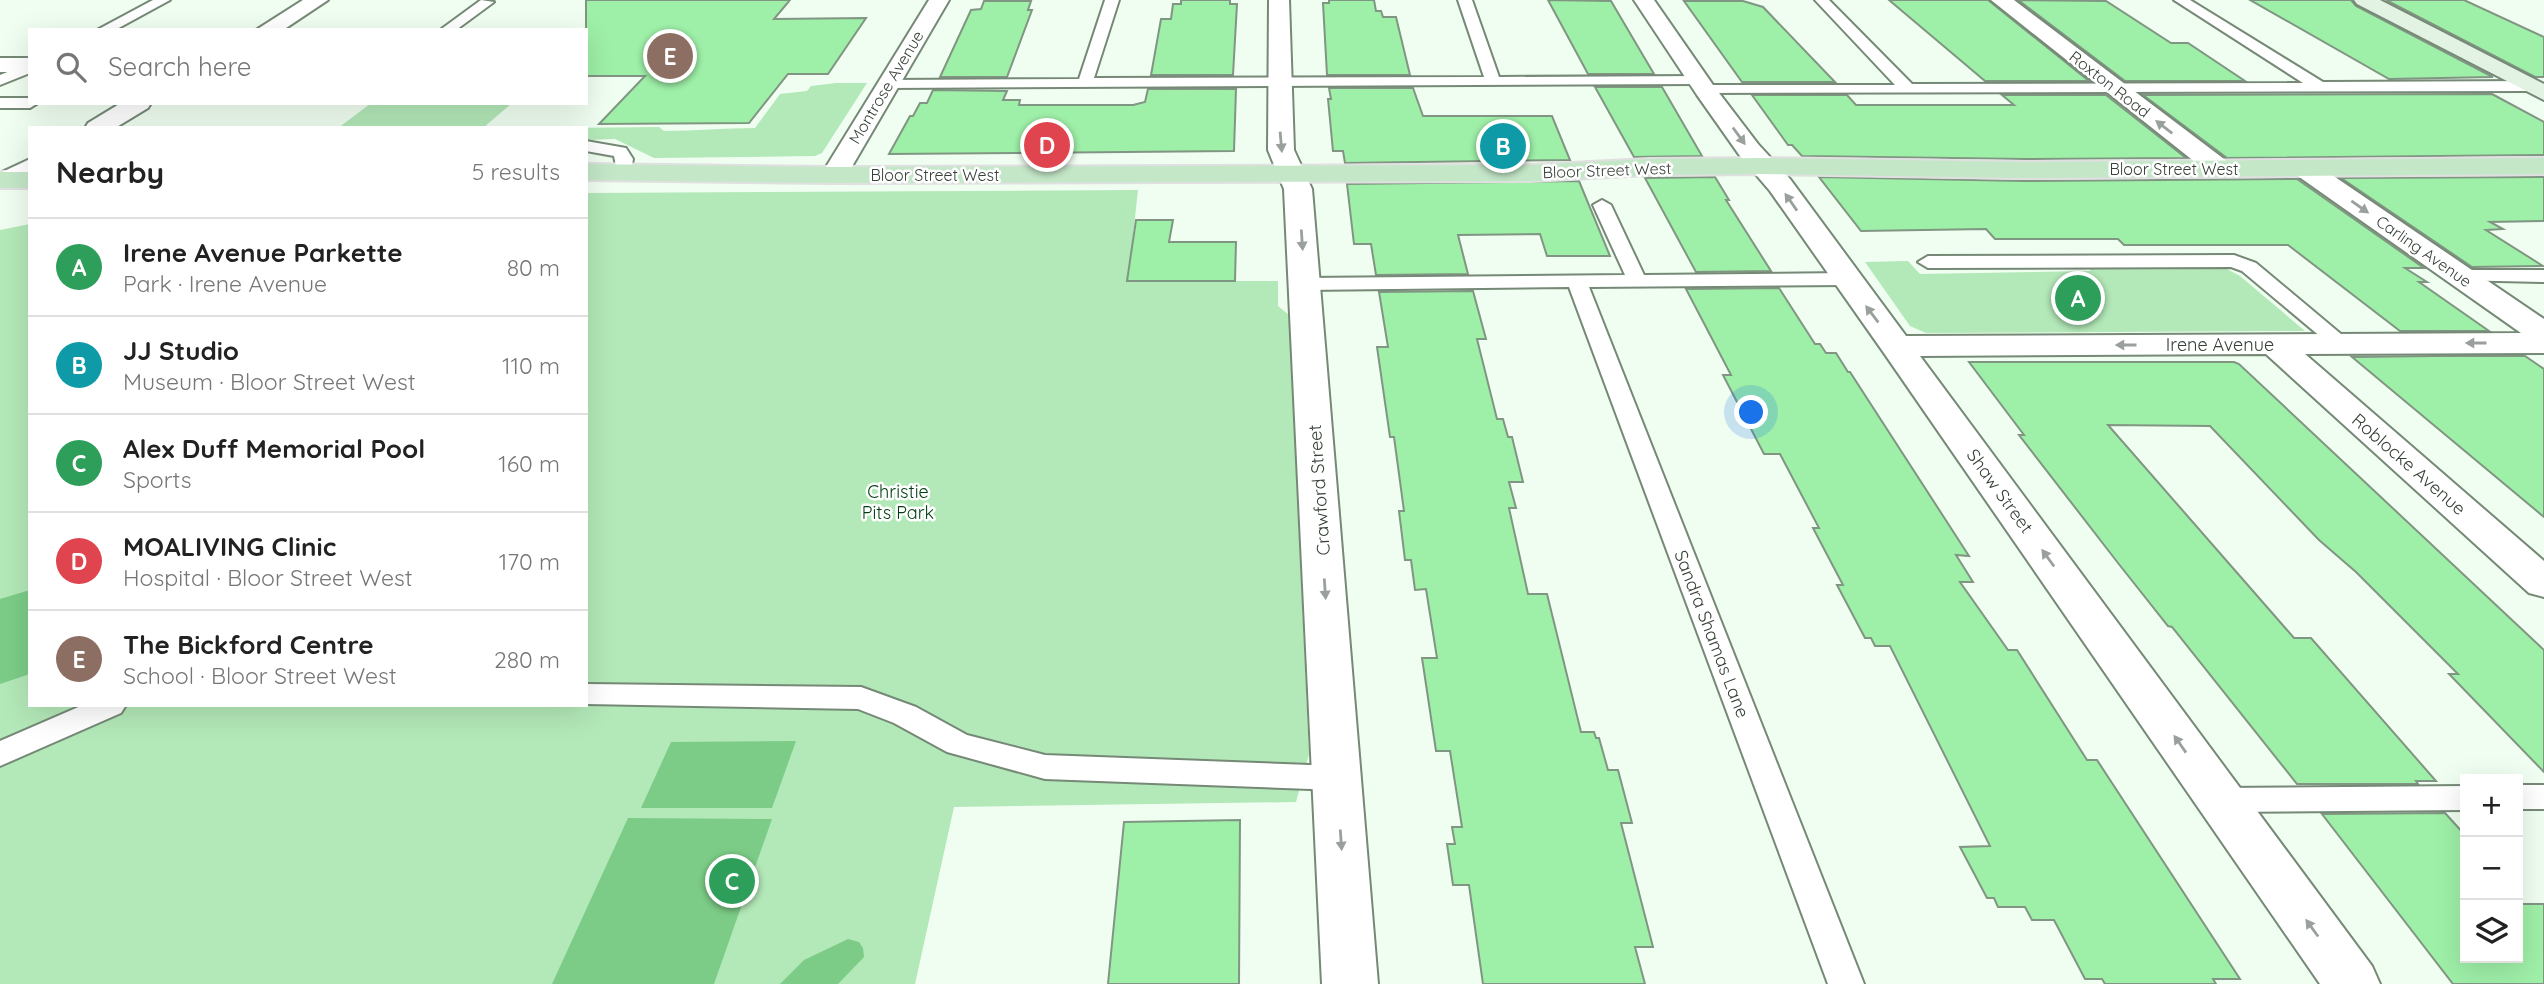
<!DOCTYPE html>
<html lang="en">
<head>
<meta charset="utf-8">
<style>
  :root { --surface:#fff; --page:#f2f2f2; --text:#222; --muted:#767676; --line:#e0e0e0; --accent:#784ac2 }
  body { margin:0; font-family:Quicksand,sans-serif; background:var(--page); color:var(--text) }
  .controls { position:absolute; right:21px; bottom:21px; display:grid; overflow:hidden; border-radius:0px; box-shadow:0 7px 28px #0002 }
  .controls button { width:63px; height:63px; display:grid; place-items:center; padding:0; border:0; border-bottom:2px solid var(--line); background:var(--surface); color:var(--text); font:35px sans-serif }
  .you { position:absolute; left:1752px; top:413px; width:24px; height:24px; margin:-18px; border:5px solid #fff; border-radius:50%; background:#1a73e8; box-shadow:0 0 0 10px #1a73e833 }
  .badge { display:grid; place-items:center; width:46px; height:46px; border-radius:50%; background:var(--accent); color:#fff; font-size:23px; font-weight:700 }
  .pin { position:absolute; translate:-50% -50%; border:4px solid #fff; box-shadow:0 2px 7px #0006 }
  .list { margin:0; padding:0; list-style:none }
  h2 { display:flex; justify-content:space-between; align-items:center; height:91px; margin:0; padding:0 28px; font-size:30px }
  h2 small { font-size:23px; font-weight:400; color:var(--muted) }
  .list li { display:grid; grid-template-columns:46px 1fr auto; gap:21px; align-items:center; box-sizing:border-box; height:98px; padding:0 28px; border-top:2px solid var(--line) }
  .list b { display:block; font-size:26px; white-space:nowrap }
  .list p { margin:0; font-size:23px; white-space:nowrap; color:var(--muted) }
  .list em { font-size:23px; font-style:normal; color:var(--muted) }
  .icon { flex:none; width:38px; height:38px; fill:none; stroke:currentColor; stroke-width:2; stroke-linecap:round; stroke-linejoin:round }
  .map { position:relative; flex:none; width:2544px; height:984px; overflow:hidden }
  .search { position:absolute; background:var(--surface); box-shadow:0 7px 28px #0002; left:28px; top:28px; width:560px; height:77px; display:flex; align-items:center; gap:18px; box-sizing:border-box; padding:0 24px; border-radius:0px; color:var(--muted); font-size:26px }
  .panel { position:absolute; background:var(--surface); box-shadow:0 7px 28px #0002; left:28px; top:126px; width:560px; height:581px; border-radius:0px }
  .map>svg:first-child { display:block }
  .green { fill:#b3e8b8 }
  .water { fill:#7ccc87 }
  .building { fill:#9eefa8; stroke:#809682; stroke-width:2 }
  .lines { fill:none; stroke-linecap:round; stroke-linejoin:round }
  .lane-casing { stroke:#758976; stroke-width:4 }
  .street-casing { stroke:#758976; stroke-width:4 }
  .secondary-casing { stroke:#758976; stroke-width:4 }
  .primary-casing { stroke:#dfe0df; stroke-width:4 }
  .lane { fill:#fff; fill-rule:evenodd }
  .street { fill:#fff; fill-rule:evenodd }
  .secondary { fill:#e2f3e3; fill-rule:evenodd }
  .primary { fill:#c4e7c8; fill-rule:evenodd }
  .oneway { fill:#9aa09b }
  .labels { text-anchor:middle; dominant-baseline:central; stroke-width:5; stroke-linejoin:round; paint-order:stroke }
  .far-street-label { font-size:16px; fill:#364037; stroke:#fff }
  .street-label { font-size:18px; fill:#364037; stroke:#fff }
  .park-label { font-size:18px; fill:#003d11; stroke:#fff }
</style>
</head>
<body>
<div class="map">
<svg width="2544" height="984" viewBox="0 0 2544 984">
  <rect width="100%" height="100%" fill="#f0fef1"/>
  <path class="green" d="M836,83H867L822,153L815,156L654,158L615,139L586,140V128H565L659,127L664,131C695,131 725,128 755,128L780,94L807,91L811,86Z
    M370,104H511L483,128H338Z
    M1138,190L1128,281H1278V306L1289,315L1309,754L1296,802L954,807L915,984H0V230L30,224V705H586V193Z
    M1908,261L1920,274L2091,271L2085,266L2214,265L2223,267L2240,276L2305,331L1926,333L1910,326L1865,262Z"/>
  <path class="water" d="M30,590V674L0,684V599Z
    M796,741L772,808H641L671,742Z
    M628,818L772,819L714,984H552Z
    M848,939L859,942L863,948L864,957L838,984H780L804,960Z"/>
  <path class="building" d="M586,0H790L774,19L866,18L828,74H788L749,123L599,124L645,76H586Z
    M1181,0H1230V4H1237L1233,75H1151L1161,19H1171L1173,4H1181Z
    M1329,0H1374L1376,11H1381L1383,17H1396L1410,75H1327L1323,3H1329Z
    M1548,0L1611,1L1654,74H1588Z
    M1889,0H1988L2089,81H1985Z
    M2018,0L2106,1L2171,43H2188L2245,81H2125Z
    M2250,0H2351L2356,6L2493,77L2389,79Z
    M2386,0H2464L2544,37V77H2535Z
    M984,1H1031L1028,10H1032L1007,77H940L971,10L981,9Z
    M1684,1H1743L1763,7L1835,82H1742Z
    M1595,87H1662L1702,156L1634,157Z
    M1329,88H1413L1423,116H1552L1570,160L1345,163L1343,151H1333L1328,99H1331Z
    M1148,89H1236L1234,151L889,154L910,116H913L920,103H927L933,90L1007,91L1003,100H1020L1019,105H1133L1145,102Z
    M2492,94L2544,122V155L2227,158L2143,95Z
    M1752,95H1847L1856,105H2014L2002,95H2106L2186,158L2024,159L1802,156L1792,145H1788Z
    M1715,177L1729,200H1726L1771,271L1696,272L1645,178Z
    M1819,177L2024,181L2297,179L2424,268H2405L2427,282H2419L2489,331H2400L2288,245H2124L2118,239H1995L1986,229L1861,231Z
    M2544,177V221L2490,222L2503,229L2486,230L2543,266L2472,267L2341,178Z
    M1579,181L1610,256H1547L1540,234L1458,235L1468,274L1376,275L1371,244H1354L1347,184Z
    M1136,220H1173L1169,242H1236L1235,281H1127Z
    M1779,288L1815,344H1820L1826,353H1836L1848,372H1850L1969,556L1956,555L1973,582H1960L2008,650H2017L2087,760H2097L2240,979H2213L2216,984H2105L2102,979H2085L2054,920H2032L2025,907H1998L1994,898H1987L1960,847L1990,846L1890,646H1875L1871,638H1865L1837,585H1843L1813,528H1819L1780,454H1764L1723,375H1731L1686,289Z
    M1473,291L1486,339H1477L1497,419H1503L1508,437H1512L1523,482H1509L1516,508H1509L1528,594H1547L1581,732H1594L1596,738H1599L1608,770H1618L1632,823H1621L1653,947H1635L1645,984H1483L1469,885H1453L1447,844H1455L1452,827H1462L1450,751H1436L1422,658H1437L1426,589L1415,590L1411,560H1405L1399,511H1404L1394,437H1390L1377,347H1388L1379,292Z
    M2434,356H2525L2544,369V517L2352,357Z
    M1969,362H2234L2239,364L2544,650V772L2449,674H2458L2356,572L2319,540L2210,426L2108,425L2294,638H2311L2436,781H2416L2418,784H2297L2172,627L2168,626L2118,563L2019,435H2024Z
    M2445,813L2465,835V958H2518V904H2544V984H2453L2322,814Z
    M1240,820L1239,984H1108L1124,822Z"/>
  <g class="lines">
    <g class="lane-casing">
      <path id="lane" d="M153,0H170L115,30H97Z
        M481,0L494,2L456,30H440Z
        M1105,0H1119L1094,78L1484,77L1458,0H1472L1499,77L1699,76L1706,80L1699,84L888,88L881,84L888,80L1079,79Z
        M1815,0H1829L1912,84L2303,83L2174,0H2190L2323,82L2531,81L2539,86L2531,91L1700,93L1697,90L1705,85H1895Z
        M30,63V73L0,85V75Z
        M0,98H30V103H38L30,108H0Z
        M586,141L626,148L633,159L630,176H618L614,156L586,151Z
        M1602,200L1611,205L1644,275L1847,273L1857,279L1847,285L1589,287L1864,984H1828L1569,287L1305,290L1295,284L1305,278L1625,275L1593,205Z
        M2234,255L2256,263L2348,340L2352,344L2348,348H2334L2242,271L2231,267L1928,268L1918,262L1928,256Z
        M2460,270H2544V282L2453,280L2450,276L2453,272Z
        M586,684L861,687L916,707L967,735L1045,755L1337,766L1348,770L1353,778L1348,786L1337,790L1045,779L947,752L894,723L858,709L586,704Z
        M83,705H126L121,713L0,766V741Z
        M2518,785H2544V809H2518Z
        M2465,786V810L2220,812L2209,809L2204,800L2209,791L2220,788Z"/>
    </g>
    <g class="street-casing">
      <path id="street" d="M303,0H328L283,30H256Z
        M929,0H949L847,175L843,181L834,183L825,181L821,175Z
        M1269,0H1289L1294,150L1312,189L1378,984H1322L1284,189L1268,150Z
        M1634,0H1654L1713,85L1758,144L1790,179L1906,336L2521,333L2295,174L2291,168L2295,162L2304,160L2313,162L2544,319V353L2305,354L2544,561V597L2529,593L2266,354L1920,356L2372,966L2380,984H2320L1884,353L1770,191L1740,156L1697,95Z
        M1991,0H2014L2228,162L2232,168L2228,174L2219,176L2210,174Z
        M0,58H30V72H0Z
        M121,103H151L148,108L115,128H85L88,123Z
        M30,159V178C19,185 12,189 0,186V173Z"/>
    </g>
    <g class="secondary-casing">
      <path id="secondary" d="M2354,0H2380L2544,84V100L2357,4Z"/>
    </g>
    <g class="primary-casing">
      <path id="primary" d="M1763,158L2024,162L2544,158V174L2024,178L1763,174L1649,175L1531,181L834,183L586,180V164L834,167L1531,165L1649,159Z
        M0,172H30V188H0Z"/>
    </g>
    <use href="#lane" class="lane"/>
    <use href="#street" class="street"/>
    <use href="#secondary" class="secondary"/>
    <use href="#primary" class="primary"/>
  </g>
  <defs><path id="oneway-solid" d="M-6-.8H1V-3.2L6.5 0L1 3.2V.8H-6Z" transform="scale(1.75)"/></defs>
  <g class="oneway">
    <use href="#oneway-solid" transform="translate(2164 127) rotate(-142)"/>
    <use href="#oneway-solid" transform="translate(1739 136) rotate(54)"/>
    <use href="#oneway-solid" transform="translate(1281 142) rotate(85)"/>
    <use href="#oneway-solid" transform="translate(1791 202) rotate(-125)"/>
    <use href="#oneway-solid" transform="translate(2360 207) rotate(35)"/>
    <use href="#oneway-solid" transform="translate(1302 240) rotate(86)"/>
    <use href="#oneway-solid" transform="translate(1872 314) rotate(-127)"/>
    <use href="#oneway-solid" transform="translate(2476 343) rotate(180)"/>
    <use href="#oneway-solid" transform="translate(2126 345) rotate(180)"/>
    <use href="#oneway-solid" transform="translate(2048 558) rotate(-126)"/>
    <use href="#oneway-solid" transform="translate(1325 589) rotate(86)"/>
    <use href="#oneway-solid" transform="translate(2180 744) rotate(-125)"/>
    <use href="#oneway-solid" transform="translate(1341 840) rotate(86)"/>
    <use href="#oneway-solid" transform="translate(2312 928) rotate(-126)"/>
  </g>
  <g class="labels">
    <g class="far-street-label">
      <text transform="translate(2110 84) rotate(38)">Roxton Road</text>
      <text transform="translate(886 87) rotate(-59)">Montrose Avenue</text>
      <text x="2174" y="169">Bloor Street West</text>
      <text transform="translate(1607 170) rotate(-2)">Bloor Street West</text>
      <text x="935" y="175">Bloor Street West</text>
      <text transform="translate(2424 251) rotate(35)">Carling Avenue</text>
    </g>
    <g class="street-label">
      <text x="2220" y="344">Irene Avenue</text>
      <text transform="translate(2409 464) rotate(41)">Roblocke Avenue</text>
      <text transform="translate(1319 490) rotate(-94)">Crawford Street</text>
      <text transform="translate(2000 491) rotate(54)">Shaw Street</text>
      <text transform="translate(1712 634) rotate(69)">Sandra Shamas Lane</text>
    </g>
    <g class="park-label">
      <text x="898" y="491">Christie<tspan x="898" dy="21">Pits Park</tspan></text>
    </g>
  </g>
</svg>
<div class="controls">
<button>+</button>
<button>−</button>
<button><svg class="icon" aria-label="layers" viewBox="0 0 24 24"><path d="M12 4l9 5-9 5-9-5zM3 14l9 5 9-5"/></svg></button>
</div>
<div class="you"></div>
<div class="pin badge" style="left:2078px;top:298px;background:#2e9e5b">A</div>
<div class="pin badge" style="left:1503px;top:146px;background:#0f9aa8">B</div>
<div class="pin badge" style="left:732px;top:881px;background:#2e9e5b">C</div>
<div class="pin badge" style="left:1047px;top:145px;background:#e0444e">D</div>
<div class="pin badge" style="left:670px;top:56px;background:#8d6e63">E</div>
<div class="search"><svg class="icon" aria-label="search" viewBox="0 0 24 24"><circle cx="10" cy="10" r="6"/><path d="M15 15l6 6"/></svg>Search here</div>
<section class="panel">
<h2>Nearby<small>5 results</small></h2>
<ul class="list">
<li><span class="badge" style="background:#2e9e5b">A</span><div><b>Irene Avenue Parkette</b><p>Park · Irene Avenue</p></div><em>80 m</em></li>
<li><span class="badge" style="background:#0f9aa8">B</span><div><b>JJ Studio</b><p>Museum · Bloor Street West</p></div><em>110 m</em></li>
<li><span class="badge" style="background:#2e9e5b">C</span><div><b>Alex Duff Memorial Pool</b><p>Sports</p></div><em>160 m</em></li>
<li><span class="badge" style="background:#e0444e">D</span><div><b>MOALIVING Clinic</b><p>Hospital · Bloor Street West</p></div><em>170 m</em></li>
<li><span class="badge" style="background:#8d6e63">E</span><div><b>The Bickford Centre</b><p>School · Bloor Street West</p></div><em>280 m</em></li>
</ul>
</section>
</div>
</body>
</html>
